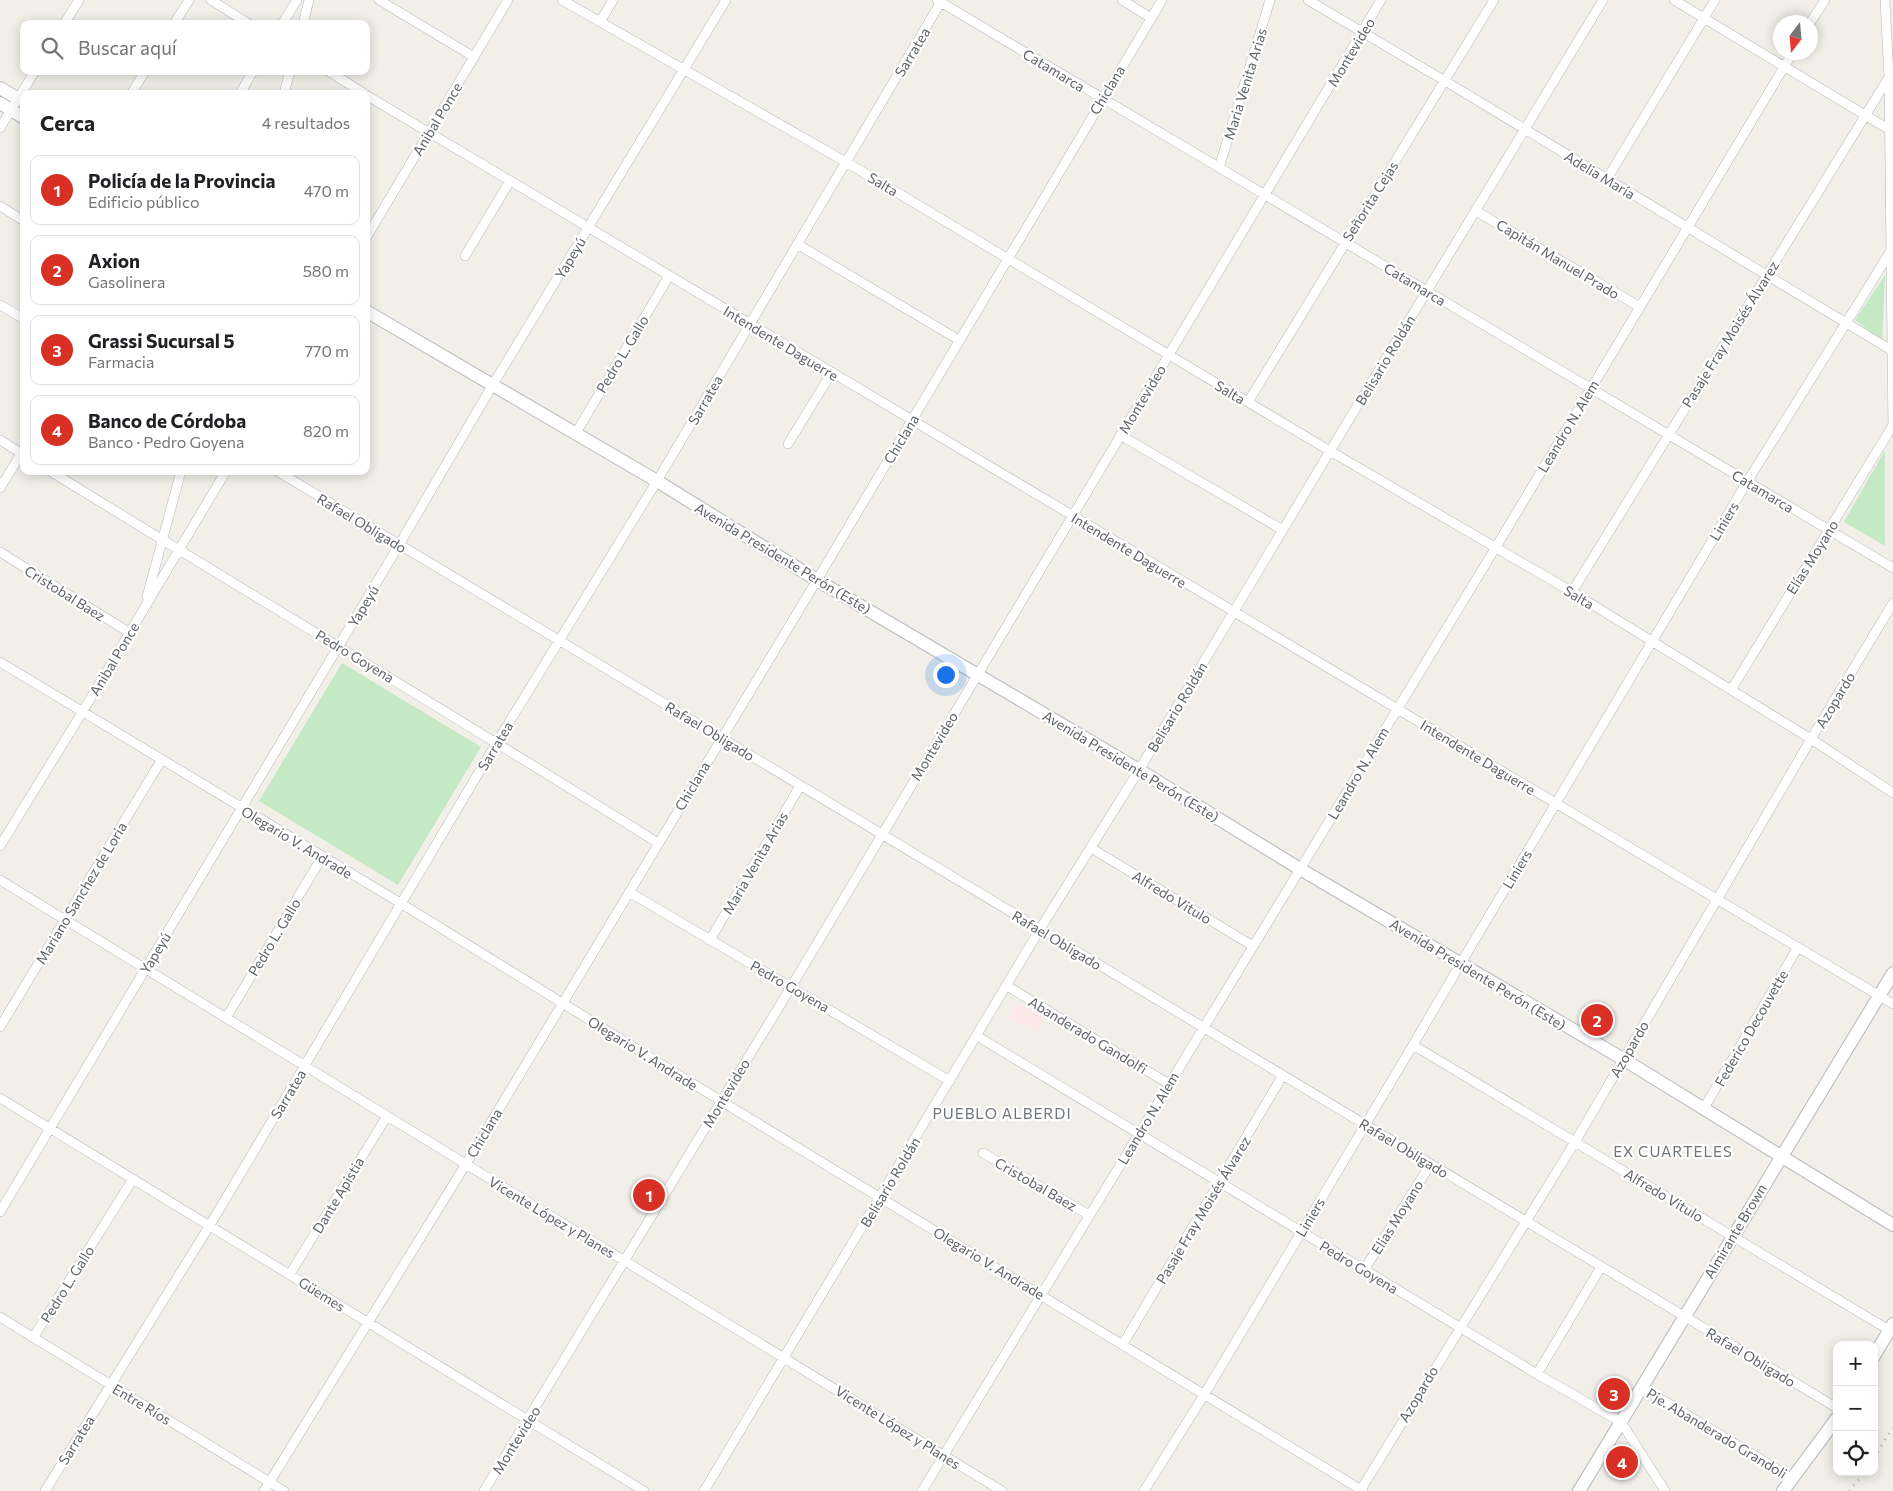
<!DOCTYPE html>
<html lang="es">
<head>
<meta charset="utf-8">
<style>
  :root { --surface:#fff; --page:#f2f2f2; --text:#202124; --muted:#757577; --line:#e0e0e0; --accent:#d93025 }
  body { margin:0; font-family:Commissioner,sans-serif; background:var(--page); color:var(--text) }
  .controls { position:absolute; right:15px; bottom:15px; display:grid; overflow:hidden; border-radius:10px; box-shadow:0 2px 12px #0003 }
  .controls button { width:45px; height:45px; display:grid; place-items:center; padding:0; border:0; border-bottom:1px solid var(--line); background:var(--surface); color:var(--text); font:25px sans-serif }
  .compass { position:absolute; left:1773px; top:15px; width:45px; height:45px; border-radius:50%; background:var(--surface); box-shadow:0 2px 12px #0003; rotate:196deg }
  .you { position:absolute; left:945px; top:674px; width:18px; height:18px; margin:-12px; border:4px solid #fff; border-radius:50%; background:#1a73e8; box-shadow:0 0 0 8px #1a73e833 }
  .badge { display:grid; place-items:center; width:32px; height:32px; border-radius:50%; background:var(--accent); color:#fff; font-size:16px; font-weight:700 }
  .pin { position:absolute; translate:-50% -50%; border:2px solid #fff; box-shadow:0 1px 5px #0006 }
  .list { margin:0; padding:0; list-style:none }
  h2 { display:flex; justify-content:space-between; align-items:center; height:65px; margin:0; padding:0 20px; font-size:21px }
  h2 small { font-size:16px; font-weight:400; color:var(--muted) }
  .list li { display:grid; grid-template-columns:32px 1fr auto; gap:15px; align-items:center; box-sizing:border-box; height:70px; margin:0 10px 10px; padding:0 10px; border:1px solid var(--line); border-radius:10px }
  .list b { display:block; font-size:19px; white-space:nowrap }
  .list p { margin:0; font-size:16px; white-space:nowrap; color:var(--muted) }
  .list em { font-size:16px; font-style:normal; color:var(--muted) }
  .icon { flex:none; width:28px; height:28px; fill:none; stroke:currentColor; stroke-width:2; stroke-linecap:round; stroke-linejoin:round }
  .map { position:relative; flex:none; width:1893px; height:1491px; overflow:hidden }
  .search { position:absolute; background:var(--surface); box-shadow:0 2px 12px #0003; left:20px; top:20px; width:350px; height:55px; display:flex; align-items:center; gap:12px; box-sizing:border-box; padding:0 18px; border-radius:10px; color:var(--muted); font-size:19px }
  .panel { position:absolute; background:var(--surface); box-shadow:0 2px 12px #0003; left:20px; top:90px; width:350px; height:385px; border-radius:10px }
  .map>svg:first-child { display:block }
  .medical { fill:#fce8e6 }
  .green { fill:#c5e8c5 }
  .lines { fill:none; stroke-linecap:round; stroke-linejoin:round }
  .street-casing { stroke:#b5b8bc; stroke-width:10 }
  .secondary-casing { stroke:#b6babf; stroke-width:14 }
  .street { stroke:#fff; stroke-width:9 }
  .secondary { stroke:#fff; stroke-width:12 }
  .rail { stroke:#b6b7b8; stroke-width:2.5; stroke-dasharray:1 6; stroke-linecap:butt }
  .labels { text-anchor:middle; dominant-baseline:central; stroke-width:4.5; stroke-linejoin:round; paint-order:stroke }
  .street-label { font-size:14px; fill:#5f6368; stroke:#fff }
  .neighbourhood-label { font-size:15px; letter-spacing:1px; fill:#70757a; stroke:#fff }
</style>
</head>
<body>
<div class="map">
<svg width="1893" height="1491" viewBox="0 0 1893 1491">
  <rect width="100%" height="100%" fill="#f1efe8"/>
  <path class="medical" d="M1017,1004L1031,1012L1033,1009L1045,1017L1037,1032L1024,1024L1023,1027L1008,1018Z"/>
  <path class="green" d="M1885,275L1882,340L1855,320Z
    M1885,450V546L1844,522Z
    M342,663L481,747L398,885L259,801Z"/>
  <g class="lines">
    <g class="street-casing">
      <path id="street" d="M211,0L249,24
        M379,0L474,57
        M562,0L846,162L1330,451L1572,592L1811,739L1893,793
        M937,0L1893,568
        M1122,0L1151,18
        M1308,0L1445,81L1891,350
        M1674,0L1893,132
        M1885,0L1889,77L1893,427
        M600,22L613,0
        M1810,23L1825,0
        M64,24L79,0
        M174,24L189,0
        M282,24L297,0
        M303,24L309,0
        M328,71L365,94
        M131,94L145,71
        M240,94L253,71
        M284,94L290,71
        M366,95L1893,1004
        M0,128L35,71
        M1219,168L1270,0
        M1607,179L1715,0
        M0,206L24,221
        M1476,211L1640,307
        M366,238L508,0
        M797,244L959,340
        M465,256L510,181
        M0,305L24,319
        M1248,402L1494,0
        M576,433L669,276
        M1120,435L1283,530
        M0,440L24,455
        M788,444L832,372
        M50,471C253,596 457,717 658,843
        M277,471L1837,1408
        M0,488L24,449
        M0,552L130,633
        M1572,592L1889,77
        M147,597L181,471
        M0,662L402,904L721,1101L1363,1491
        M1731,690L1893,425
        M0,846L83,711L226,471
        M1091,848L1253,946
        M0,880L1002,1491
        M629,892L950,1081
        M710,940L800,786
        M1007,986L1169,1084
        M226,1018L322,857
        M0,1027L162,759
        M977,1036L1537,1374L1621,1422L1665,1491
        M1413,1045L1889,1330
        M0,1098L644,1491
        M1704,1108L1798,947
        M983,1153L1089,1215
        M0,1212L399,545L492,386L726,0
        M1364,1270L1430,1165
        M290,1274L387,1116
        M0,1317L284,1491
        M33,1338L133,1179
        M1123,1344L1283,1075
        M1537,1374L1601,1267
        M1641,1387L1793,1479
        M45,1491L210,1225L497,742L657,481L942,0
        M264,1491L466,1164L817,580L1162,0
        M484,1491L791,987L1381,0
        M704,1491L1040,929L1139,770L1330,451L1603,0
        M922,1491L1496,547L1793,52
        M1144,1491L1204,1395L1413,1045L1461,963L1747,482L1892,249
        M1360,1491L1575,1142L1811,739L1893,603"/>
    </g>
    <g class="secondary-casing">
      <path id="secondary" d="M0,88L24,102
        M0,103L24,118
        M366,311L657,481L817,580L1139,770L1300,869L1623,1059L1893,1225
        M1874,1356L1893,1324
        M1579,1491L1893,973
        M1783,1491L1837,1418"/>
    </g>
    <use href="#street" class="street"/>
    <use href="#secondary" class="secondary"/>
    <path class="rail" d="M1874,1458L1893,1427
      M1849,1491L1865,1472"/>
  </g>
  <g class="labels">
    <g class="street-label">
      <text transform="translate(912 52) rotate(-59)">Sarratea</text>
      <text transform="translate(1351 52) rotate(-59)">Montevideo</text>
      <text transform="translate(1054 70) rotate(31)">Catamarca</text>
      <text transform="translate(1245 84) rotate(-73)">Maria Venita Arias</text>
      <text transform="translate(1107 90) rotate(-59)">Chiclana</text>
      <text transform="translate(437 119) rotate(-59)">Anibal Ponce</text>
      <text transform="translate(1600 175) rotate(31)">Adelia María</text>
      <text transform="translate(883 184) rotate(31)">Salta</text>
      <text transform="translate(1370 201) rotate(-58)">Señorita Cejas</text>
      <text transform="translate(570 258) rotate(-59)">Yapeyú</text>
      <text transform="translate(1558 259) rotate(31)">Capitán Manuel Prado</text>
      <text transform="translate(1415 284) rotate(31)">Catamarca</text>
      <text transform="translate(1730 334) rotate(-58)">Pasaje Fray Moisés Álvarez</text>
      <text transform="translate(781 343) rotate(31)">Intendente Daguerre</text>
      <text transform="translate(622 354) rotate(-59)">Pedro L. Gallo</text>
      <text transform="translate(1385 360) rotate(-59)">Belisario Roldán</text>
      <text transform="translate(1230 392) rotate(31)">Salta</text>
      <text transform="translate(1142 399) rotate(-59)">Montevideo</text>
      <text transform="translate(705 400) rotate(-60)">Sarratea</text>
      <text transform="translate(1568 426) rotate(-59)">Leandro N. Alem</text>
      <text transform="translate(901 439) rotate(-59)">Chiclana</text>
      <text transform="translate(1763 491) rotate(31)">Catamarca</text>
      <text transform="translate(1724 521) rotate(-59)">Liniers</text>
      <text transform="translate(362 523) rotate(31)">Rafael Obligado</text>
      <text transform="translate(1129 550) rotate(31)">Intendente Daguerre</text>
      <text transform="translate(1812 557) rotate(-58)">Elías Moyano</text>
      <text transform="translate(783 558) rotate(31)">Avenida Presidente Perón (Este)</text>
      <text transform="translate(65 593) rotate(32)">Cristobal Baez</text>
      <text transform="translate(1579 597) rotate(31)">Salta</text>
      <text transform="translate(363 606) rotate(-59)">Yapeyú</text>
      <text transform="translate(355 656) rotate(31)">Pedro Goyena</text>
      <text transform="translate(114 659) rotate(-59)">Anibal Ponce</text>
      <text transform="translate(1835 700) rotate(-59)">Azopardo</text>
      <text transform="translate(1177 707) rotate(-59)">Belisario Roldán</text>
      <text transform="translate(710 731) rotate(31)">Rafael Obligado</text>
      <text transform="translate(495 746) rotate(-59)">Sarratea</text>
      <text transform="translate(934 746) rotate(-59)">Montevideo</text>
      <text transform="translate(1478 757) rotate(31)">Intendente Daguerre</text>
      <text transform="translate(1131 766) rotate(31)">Avenida Presidente Perón (Este)</text>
      <text transform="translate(1358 773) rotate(-59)">Leandro N. Alem</text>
      <text transform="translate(692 786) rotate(-59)">Chiclana</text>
      <text transform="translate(297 842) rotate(31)">Olegario V. Andrade</text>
      <text transform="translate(755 863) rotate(-60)">Maria Venita Arias</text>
      <text transform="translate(1517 869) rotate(-59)">Liniers</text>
      <text transform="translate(81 893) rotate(-59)">Mariano Sanchez de Loria</text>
      <text transform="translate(1172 897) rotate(31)">Alfredo Vitulo</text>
      <text transform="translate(274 937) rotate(-59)">Pedro L. Gallo</text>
      <text transform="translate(1057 940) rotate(31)">Rafael Obligado</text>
      <text transform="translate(155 953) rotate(-59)">Yapeyú</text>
      <text transform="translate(1478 974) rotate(31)">Avenida Presidente Perón (Este)</text>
      <text transform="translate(790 986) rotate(30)">Pedro Goyena</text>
      <text transform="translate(1751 1028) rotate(-60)">Federico Decouvette</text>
      <text transform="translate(1088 1035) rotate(31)">Abanderado Gandolfi</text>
      <text transform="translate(1629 1049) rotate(-60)">Azopardo</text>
      <text transform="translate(643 1053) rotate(32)">Olegario V. Andrade</text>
      <text transform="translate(726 1093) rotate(-59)">Montevideo</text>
      <text transform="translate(288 1094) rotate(-59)">Sarratea</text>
      <text transform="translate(1148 1118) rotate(-59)">Leandro N. Alem</text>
      <text transform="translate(484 1133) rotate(-59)">Chiclana</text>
      <text transform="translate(1404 1148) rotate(31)">Rafael Obligado</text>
      <text transform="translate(890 1182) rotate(-59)">Belisario Roldán</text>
      <text transform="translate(1036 1184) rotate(30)">Cristobal Baez</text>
      <text transform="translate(338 1195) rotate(-59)">Dante Apistia</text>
      <text transform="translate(1664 1195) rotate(31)">Alfredo Vitulo</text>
      <text transform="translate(1203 1210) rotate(-59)">Pasaje Fray Moisés Álvarez</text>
      <text transform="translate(552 1217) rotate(31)">Vicente López y Planes</text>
      <text transform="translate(1310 1217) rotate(-59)">Liniers</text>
      <text transform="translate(1397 1217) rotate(-58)">Elias Moyano</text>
      <text transform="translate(1735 1231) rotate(-59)">Almirante Brown</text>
      <text transform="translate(989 1263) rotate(31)">Olegario V. Andrade</text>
      <text transform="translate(1359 1267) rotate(31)">Pedro Goyena</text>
      <text transform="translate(67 1284) rotate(-58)">Pedro L. Gallo</text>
      <text transform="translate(322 1294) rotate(32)">Güemes</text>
      <text transform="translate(1751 1357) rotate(31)">Rafael Obligado</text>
      <text transform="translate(1418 1394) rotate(-59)">Azopardo</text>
      <text transform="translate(142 1404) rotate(31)">Entre Ríos</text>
      <text transform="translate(898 1427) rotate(32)">Vicente López y Planes</text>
      <text transform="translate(1717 1433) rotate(31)">Pje. Abanderado Grandoli</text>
      <text transform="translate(76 1440) rotate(-58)">Sarratea</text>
      <text transform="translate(516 1440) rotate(-58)">Montevideo</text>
    </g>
    <g class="neighbourhood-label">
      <text x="1002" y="1113">PUEBLO ALBERDI</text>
      <text x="1673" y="1151">EX CUARTELES</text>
    </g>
  </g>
</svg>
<div class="controls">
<button>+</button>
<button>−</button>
<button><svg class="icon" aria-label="locate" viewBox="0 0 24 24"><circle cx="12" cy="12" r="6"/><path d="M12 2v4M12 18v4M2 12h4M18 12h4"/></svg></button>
</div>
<svg class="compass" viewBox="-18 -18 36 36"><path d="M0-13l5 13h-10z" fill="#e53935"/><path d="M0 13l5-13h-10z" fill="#757577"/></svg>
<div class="you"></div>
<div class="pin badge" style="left:649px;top:1195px">1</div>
<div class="pin badge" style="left:1597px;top:1020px">2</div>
<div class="pin badge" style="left:1614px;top:1394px">3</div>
<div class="pin badge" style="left:1622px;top:1462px">4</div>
<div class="search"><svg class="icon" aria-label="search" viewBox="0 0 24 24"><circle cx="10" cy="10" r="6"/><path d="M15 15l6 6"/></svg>Buscar aquí</div>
<section class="panel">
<h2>Cerca<small>4 resultados</small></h2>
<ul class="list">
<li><span class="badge">1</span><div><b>Policía de la Provincia</b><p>Edificio público</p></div><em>470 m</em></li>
<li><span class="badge">2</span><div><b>Axion</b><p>Gasolinera</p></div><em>580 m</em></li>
<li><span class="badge">3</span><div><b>Grassi Sucursal 5</b><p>Farmacia</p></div><em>770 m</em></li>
<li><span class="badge">4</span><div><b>Banco de Córdoba</b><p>Banco · Pedro Goyena</p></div><em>820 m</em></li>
</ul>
</section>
</div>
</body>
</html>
